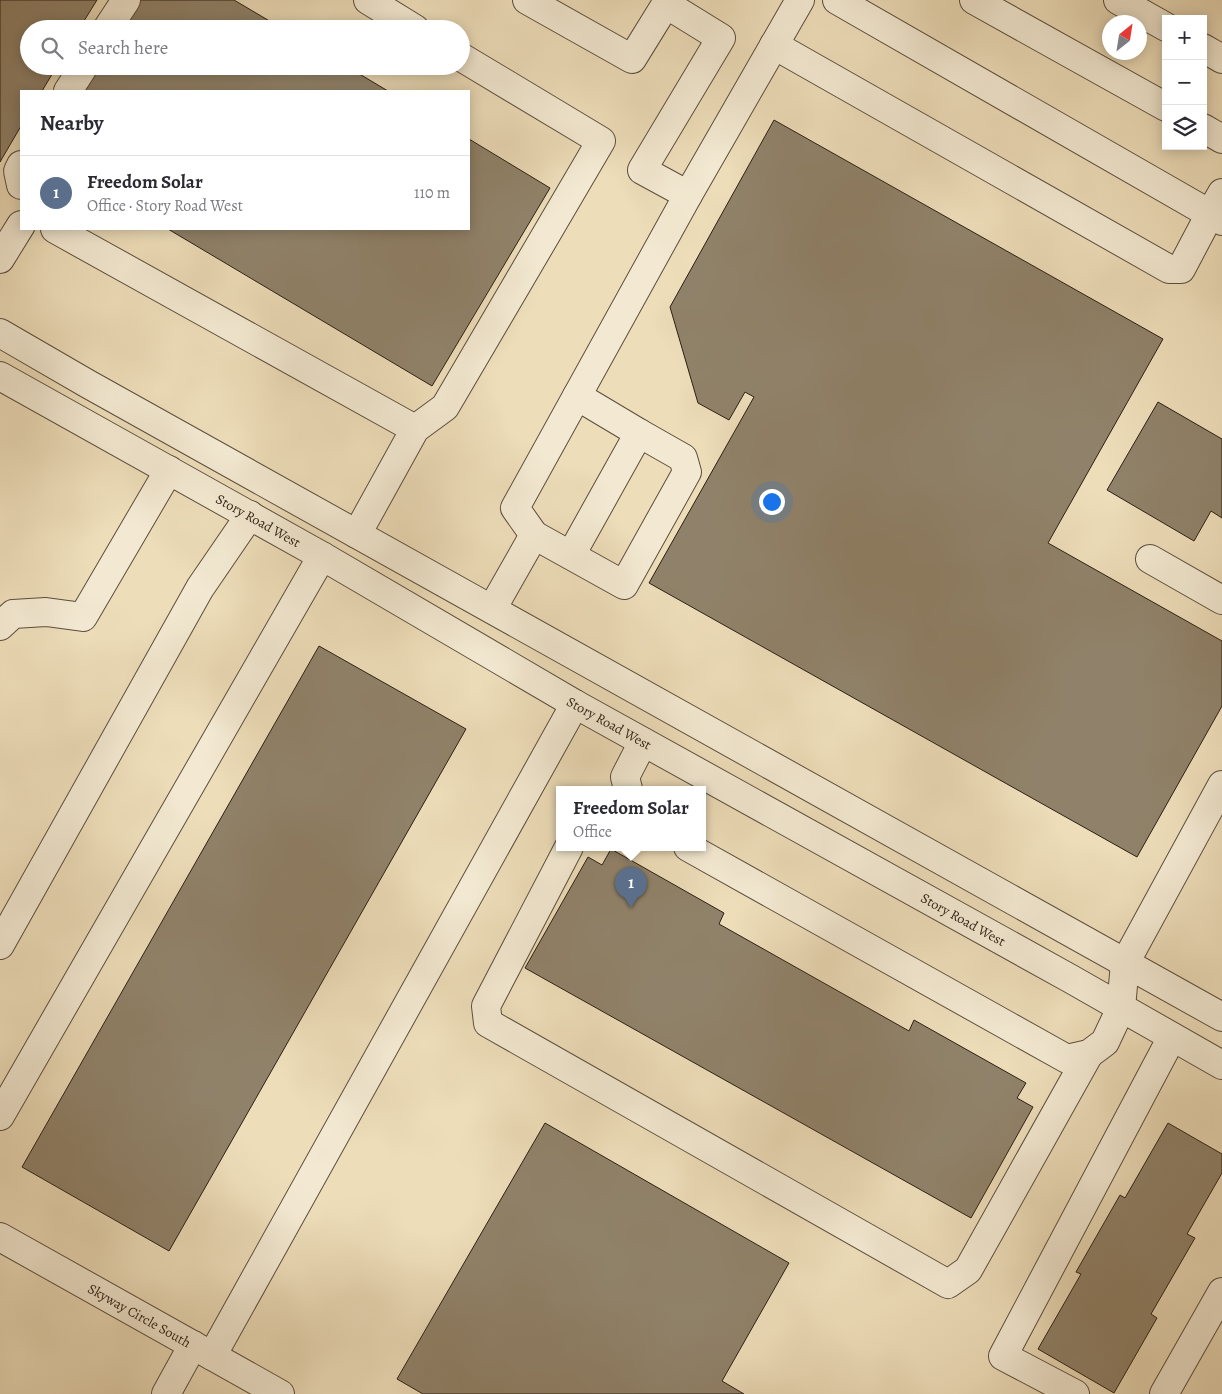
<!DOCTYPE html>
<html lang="en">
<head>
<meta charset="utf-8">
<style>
  :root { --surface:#fff; --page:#f7f7f7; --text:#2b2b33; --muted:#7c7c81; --line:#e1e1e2; --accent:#8f2418 }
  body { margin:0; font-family:Alegreya,serif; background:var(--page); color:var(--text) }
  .controls { position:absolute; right:15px; top:15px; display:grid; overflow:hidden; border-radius:0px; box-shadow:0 2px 12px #0003 }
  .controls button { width:45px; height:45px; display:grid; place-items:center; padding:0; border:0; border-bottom:1px solid var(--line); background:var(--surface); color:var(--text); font:25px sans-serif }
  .compass { position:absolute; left:1102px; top:15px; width:45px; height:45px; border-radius:50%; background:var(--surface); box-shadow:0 2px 12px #0003; rotate:30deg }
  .you { position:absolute; left:771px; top:501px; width:18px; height:18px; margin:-12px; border:4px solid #fff; border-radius:50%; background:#1a73e8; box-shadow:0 0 0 8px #1a73e833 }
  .badge { display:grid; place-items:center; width:32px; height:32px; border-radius:50%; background:var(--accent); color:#fff; font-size:16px; font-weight:700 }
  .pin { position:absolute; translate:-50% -41px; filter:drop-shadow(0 1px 2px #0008) }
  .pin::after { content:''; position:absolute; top:26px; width:18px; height:15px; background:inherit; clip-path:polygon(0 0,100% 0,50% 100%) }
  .popup { position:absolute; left:556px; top:786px; width:150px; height:65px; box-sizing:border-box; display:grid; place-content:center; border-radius:0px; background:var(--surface); filter:drop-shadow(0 1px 4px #0005); font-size:16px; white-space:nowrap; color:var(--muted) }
  .popup b { font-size:19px; color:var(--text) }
  .popup::after { content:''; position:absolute; left:50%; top:100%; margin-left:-10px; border:10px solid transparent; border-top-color:var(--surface) }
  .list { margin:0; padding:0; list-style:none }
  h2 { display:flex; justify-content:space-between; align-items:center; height:65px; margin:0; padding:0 20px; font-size:21px }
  h2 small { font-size:16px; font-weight:400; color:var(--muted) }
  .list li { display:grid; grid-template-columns:32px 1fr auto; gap:15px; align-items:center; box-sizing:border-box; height:75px; padding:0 20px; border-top:1px solid var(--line) }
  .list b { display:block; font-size:19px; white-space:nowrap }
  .list p { margin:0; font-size:16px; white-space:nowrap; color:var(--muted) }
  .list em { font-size:16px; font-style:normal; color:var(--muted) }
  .icon { flex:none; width:28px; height:28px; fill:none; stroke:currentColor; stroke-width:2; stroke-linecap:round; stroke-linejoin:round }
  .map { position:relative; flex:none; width:1222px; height:1394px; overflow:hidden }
  .search { position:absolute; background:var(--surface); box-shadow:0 2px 12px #0003; left:20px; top:20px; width:450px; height:55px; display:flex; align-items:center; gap:12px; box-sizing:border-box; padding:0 18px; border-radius:28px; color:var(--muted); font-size:19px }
  .panel { position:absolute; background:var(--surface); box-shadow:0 2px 12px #0003; left:20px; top:90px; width:450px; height:140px; border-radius:0px }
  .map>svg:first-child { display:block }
  .building { fill:#90826a; stroke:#2c1f14 }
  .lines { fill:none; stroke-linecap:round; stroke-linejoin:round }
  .minor-casing { stroke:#5c4e3d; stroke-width:30 }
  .minor { stroke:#f3e9d2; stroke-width:28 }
  .labels { text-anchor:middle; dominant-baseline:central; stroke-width:4.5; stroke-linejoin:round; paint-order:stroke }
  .street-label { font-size:14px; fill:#2c1f14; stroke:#f3e9d2 }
</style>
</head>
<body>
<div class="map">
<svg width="1222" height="1394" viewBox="0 0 1222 1394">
  <rect width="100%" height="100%" fill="#edddb9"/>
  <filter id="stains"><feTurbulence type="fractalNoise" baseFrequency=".004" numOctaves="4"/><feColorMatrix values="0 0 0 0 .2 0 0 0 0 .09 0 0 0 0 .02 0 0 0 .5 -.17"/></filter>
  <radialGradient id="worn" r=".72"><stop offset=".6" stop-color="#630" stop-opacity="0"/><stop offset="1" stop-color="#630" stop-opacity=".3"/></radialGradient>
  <path class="building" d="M0,0H97L79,29H29V66H57L42,91H21V126L0,162Z
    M139,0H234L283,29H122Z
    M100,66H346L388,91H85Z
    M774,120L1163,339L1048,543L1222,641V706L1137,857L649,583L754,397L745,392L729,420L698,403L670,307Z
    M469,139L550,188L432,386L168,229H469Z
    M1158,402L1222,439V518L1211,511L1194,541L1107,490Z
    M319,646L466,729L169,1251L22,1167Z
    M611,849L724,913L719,924L909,1031L914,1020L1026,1083L1017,1098L1033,1107L971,1218L525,968L588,857L602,865Z
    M545,1123L789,1263L722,1381L744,1394H423L397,1379Z
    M1168,1123L1222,1154V1173L1187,1234L1195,1238L1151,1314L1157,1318L1114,1393L1038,1349L1081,1274L1076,1272L1120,1195L1125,1198Z"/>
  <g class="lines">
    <g class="minor-casing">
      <g id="minor">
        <path d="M368,0L415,29"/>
        <path d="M527,0L632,59L666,4L721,38L642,170L688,195"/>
        <path d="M974,0L1166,107"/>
        <path d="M1118,0L1166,27"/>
        <path d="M107,29L126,0"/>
        <path d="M774,45L1169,269H1181L1210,214L837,0"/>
        <path d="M1203,48L1222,59"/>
        <path d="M68,91L84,66"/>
        <path d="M1203,128L1222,139"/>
        <path d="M21,165L18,171L21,185"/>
        <path d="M1222,193L1210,214L1222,221"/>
        <path d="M55,229L415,429"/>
        <path d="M0,259L21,225"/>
        <path d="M0,333L88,384L1222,1017"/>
        <path id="s1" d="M0,376L322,556L575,704L1071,979L1222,1065"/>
        <path d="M357,534L415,429L445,407L601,141L461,57"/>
        <path d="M534,535L624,585L687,472L683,458L639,433"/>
        <path d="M571,555L639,433L577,396"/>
        <path d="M1150,559L1222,600"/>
        <path d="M492,609L534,535L515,508L688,195L800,0"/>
        <path d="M0,626L13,614L46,612L83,617L169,470"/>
        <path d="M628,789L625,777L643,742"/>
        <path d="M569,847L486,1006L488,1023L948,1284L968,1270L1089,1054"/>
        <path d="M688,847L1067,1059L1089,1054L1105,1042L1121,1008L1125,963L1222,785"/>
        <path d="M0,945L200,588L250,515"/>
        <path d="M0,1116L322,556"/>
        <path id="s2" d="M0,1237L280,1394"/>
        <path d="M212,1356L575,704"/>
        <path d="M166,1394L193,1345"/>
        <path d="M1075,1394L1003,1356L1172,1037"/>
        <path d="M1164,1394L1222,1292"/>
      </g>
    </g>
    <use href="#minor" class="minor"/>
  </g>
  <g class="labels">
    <g class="street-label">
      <text stroke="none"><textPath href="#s1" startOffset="296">Story Road West</textPath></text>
      <text stroke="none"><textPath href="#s1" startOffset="701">Story Road West</textPath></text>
      <text stroke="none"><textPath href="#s1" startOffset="1106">Story Road West</textPath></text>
      <text stroke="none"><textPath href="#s2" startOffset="160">Skyway Circle South</textPath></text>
    </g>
  </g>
  <rect width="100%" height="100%" filter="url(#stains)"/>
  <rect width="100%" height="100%" fill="url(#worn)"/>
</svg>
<div class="controls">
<button>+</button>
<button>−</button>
<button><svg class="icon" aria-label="layers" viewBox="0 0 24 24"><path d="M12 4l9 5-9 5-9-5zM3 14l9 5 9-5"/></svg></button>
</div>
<svg class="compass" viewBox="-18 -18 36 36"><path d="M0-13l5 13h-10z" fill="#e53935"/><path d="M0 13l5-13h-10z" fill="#7c7c81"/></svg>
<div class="you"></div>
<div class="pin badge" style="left:631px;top:908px;background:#5c6f8a">1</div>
<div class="popup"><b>Freedom Solar</b>Office</div>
<div class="search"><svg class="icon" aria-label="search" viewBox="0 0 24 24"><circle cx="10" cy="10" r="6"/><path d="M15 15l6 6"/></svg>Search here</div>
<section class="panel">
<h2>Nearby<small></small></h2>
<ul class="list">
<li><span class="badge" style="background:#5c6f8a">1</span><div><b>Freedom Solar</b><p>Office · Story Road West</p></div><em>110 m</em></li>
</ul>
</section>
</div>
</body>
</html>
